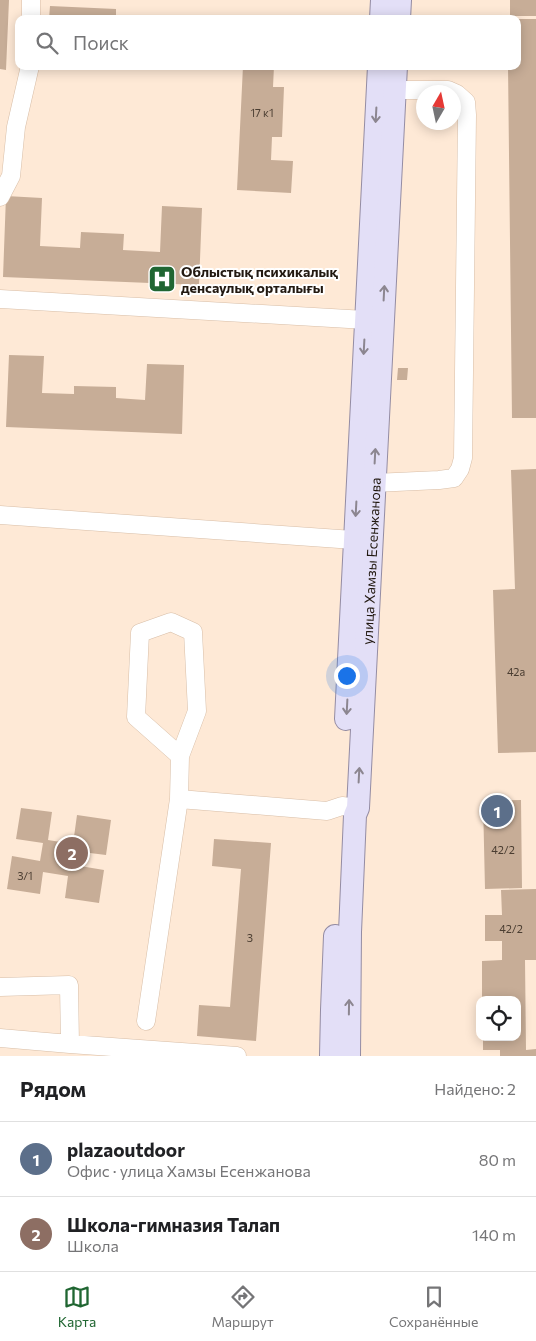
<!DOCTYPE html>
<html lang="ru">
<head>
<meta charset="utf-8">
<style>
  :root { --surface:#fff; --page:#f6f6f6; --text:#202124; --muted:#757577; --line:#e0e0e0; --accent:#206632 }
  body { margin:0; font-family:Commissioner,sans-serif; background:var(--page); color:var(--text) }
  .controls { position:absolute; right:15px; bottom:15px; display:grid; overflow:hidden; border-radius:10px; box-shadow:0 2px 12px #0003 }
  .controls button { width:45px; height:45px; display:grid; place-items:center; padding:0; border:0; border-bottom:1px solid var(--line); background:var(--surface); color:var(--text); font:25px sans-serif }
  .compass { position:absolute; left:416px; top:85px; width:45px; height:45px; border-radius:50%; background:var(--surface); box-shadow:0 2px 12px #0003; rotate:9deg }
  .you { position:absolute; left:346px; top:675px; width:18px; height:18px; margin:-12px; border:4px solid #fff; border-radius:50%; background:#1a73e8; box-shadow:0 0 0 8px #1a73e833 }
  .badge { display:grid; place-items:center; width:32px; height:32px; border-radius:50%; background:var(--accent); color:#fff; font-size:16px; font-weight:700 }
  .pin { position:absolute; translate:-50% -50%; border:2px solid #fff; box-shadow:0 1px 5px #0006 }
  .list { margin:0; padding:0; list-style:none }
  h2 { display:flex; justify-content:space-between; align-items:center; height:65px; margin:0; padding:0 20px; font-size:21px }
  h2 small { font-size:16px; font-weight:400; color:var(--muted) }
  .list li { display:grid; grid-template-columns:32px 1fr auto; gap:15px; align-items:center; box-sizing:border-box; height:75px; padding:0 20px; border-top:1px solid var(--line) }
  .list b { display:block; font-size:19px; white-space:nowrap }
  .list p { margin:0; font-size:16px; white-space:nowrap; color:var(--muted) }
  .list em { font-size:16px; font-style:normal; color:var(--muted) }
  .icon { flex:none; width:28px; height:28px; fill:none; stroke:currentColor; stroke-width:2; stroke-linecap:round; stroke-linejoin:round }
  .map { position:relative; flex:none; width:536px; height:1056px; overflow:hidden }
  .search { position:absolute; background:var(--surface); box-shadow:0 2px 12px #0003; left:15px; right:15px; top:15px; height:55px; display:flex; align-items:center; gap:12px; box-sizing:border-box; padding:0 18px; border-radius:10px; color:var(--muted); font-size:19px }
  .sheet { height:215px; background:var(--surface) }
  nav { display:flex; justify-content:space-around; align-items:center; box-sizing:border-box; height:70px; border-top:1px solid var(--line); background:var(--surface); font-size:14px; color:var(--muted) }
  nav a { display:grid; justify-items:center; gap:2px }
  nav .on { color:var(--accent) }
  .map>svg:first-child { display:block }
  .building { fill:#c7ad97 }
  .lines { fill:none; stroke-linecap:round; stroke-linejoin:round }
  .minor-casing { stroke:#d8bea7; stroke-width:19 }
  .major-casing { stroke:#948ca3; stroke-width:24 }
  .minor { stroke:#fff; stroke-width:18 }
  .major { stroke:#e3dff7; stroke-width:22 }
  .oneway { stroke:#8c8690 }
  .labels { text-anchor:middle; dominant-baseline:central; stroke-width:4; stroke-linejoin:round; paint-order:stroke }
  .number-label { font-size:11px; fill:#4b3e32 }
  .poi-label { font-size:14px; font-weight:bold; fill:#221911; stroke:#fff; text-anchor:start }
  .street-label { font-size:14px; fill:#221911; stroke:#fff }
</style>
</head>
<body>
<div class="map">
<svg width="536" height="1056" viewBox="0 0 536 1056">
  <rect width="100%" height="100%" fill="#fee9d6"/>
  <path class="building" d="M0,0H9L6,70L0,69Z
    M510,0H536V16H510Z
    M50,6L116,9V19H49Z
    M517,19H536V418H512L508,66H517Z
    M243,66H274L273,87H284L282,137H272L271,160L293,161L291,193L237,190Z
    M6,196L42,198L40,246L80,248L81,232L124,234L123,250L160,252L162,206L202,208L199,285L3,277Z
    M9,355L44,356L42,393L74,394V386L116,387V398L145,400L147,364L184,365L182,434L6,427Z
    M398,368H408L407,380H397Z
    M536,469V752L498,753L493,590L515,589L511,470Z
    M521,800L522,888L485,889L483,801Z
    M21,808L52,812L48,840L73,844L77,815L111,820L106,855L82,852L80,866L104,870L99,903L65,898L68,876L43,872L40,894L7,889L12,856L40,861L43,843L16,839Z
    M214,839L271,843L256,1041L197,1036L199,1005L230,1007L241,869L212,866Z
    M536,889V960H525L526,1050L536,1049V1056H500V1050H483V1037H517V1000H482V961L502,960V941H485V915H502L501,890Z"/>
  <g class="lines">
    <g class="minor-casing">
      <path id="minor" d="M31,19V0
        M0,197L11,176L16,127L30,66
        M0,299L366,320
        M374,483L439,480L454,478L460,469L463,458L467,115L466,102L457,94L448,90H395
        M0,515L368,541
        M179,799L180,756L197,711L193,632L171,622L140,633L136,717L180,756
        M0,987L69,985L70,1044
        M146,1021L179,799L327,811L342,806L358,808
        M0,1038L70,1044L237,1056"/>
    </g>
    <g class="major-casing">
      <g id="major">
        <path d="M381,19L382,0"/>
        <path d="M399,19L400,0"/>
        <path d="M346,719L379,66"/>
        <path d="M331,1056L332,1010L335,936"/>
        <path id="s1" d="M349,1056L350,932L355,815L358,808L396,66"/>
      </g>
    </g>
    <use href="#minor" class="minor"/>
    <use href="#major" class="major"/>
  </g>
  <defs><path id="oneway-shaft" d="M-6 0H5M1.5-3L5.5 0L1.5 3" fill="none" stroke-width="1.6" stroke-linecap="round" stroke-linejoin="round" transform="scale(1.25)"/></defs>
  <g class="oneway">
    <use href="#oneway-shaft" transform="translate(376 115) rotate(93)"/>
    <use href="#oneway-shaft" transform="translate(384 293) rotate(-87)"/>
    <use href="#oneway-shaft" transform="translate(364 347) rotate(93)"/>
    <use href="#oneway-shaft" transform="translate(375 456) rotate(-87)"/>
    <use href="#oneway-shaft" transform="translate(356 509) rotate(93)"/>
    <use href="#oneway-shaft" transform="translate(347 707) rotate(93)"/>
    <use href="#oneway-shaft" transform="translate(359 775) rotate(-87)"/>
    <use href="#oneway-shaft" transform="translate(349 1007) rotate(-89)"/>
  </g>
  <defs>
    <g id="hospital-square" transform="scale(1.4375)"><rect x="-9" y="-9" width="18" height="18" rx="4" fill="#206632" stroke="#fff"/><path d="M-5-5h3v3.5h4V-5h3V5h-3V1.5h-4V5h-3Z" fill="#fff"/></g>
  </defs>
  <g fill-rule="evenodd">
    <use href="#hospital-square" x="162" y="279"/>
  </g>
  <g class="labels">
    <g class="number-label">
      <text x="262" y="112">17 к1</text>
      <text x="516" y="671">42а</text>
      <text x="503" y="849">42/2</text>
      <text x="25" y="875">3/1</text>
      <text x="511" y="928">42/2</text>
      <text x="250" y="937">3</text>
    </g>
    <g class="poi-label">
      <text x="181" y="271">Облыстық психикалық<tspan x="181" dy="16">денсаулық орталығы</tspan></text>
    </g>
    <g class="street-label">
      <text stroke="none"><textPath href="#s1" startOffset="496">улица Хамзы Есенжанова</textPath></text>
    </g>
  </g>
</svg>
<div class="controls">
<button><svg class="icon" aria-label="locate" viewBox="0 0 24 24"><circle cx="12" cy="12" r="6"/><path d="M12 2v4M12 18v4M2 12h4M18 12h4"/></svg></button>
</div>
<svg class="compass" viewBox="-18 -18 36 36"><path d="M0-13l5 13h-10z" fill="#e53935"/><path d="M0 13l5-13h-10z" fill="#757577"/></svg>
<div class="you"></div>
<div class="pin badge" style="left:497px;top:811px;background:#5c6f8a">1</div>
<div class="pin badge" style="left:72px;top:853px;background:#8d6e63">2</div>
<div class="search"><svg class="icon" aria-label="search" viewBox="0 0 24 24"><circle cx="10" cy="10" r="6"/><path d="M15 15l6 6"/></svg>Поиск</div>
</div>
<section class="sheet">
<h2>Рядом<small>Найдено: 2</small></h2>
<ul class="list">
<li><span class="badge" style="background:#5c6f8a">1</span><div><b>plazaoutdoor</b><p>Офис · улица Хамзы Есенжанова</p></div><em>80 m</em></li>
<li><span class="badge" style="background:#8d6e63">2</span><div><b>Школа-гимназия Талап</b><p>Школа</p></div><em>140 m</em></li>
</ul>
</section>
<nav>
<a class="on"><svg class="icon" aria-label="map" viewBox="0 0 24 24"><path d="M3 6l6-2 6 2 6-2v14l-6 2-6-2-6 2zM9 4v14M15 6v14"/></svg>Карта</a>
<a><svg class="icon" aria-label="directions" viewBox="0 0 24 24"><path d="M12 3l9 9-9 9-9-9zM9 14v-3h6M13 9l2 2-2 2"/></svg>Маршрут</a>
<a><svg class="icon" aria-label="saved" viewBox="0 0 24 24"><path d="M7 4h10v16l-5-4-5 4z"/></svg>Сохранённые</a>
</nav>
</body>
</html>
